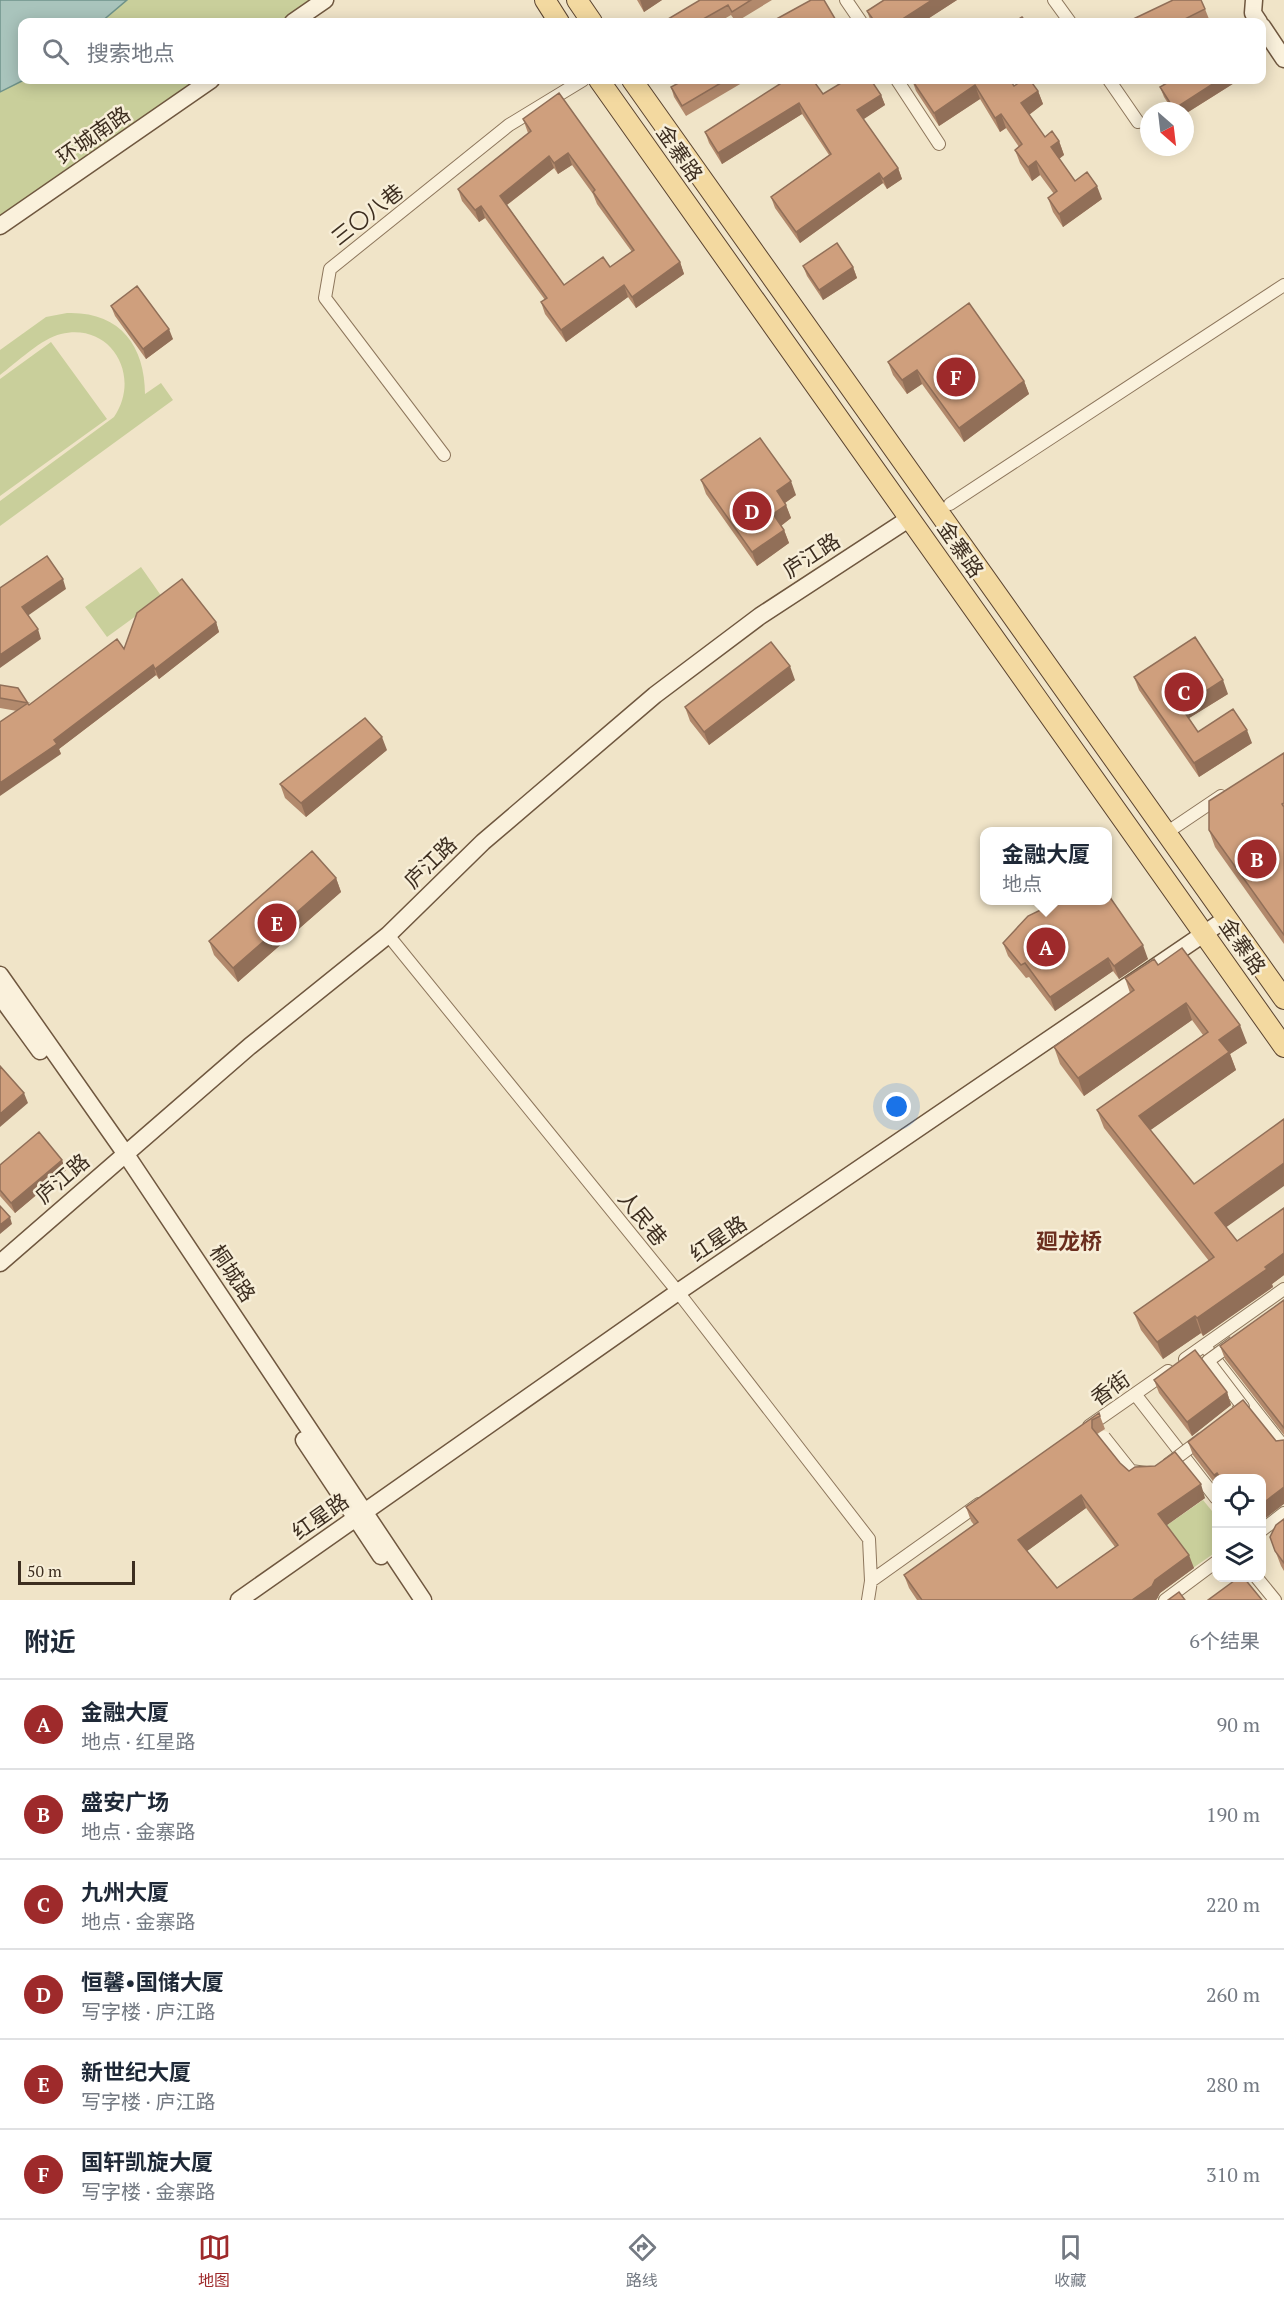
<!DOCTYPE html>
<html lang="zh">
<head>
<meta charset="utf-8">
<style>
  :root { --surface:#fff; --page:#f6f6f7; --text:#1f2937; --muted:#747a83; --line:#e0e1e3; --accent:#9e2a2b }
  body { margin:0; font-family:"PT Serif","Noto Sans SC",serif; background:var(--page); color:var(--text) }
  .controls { position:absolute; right:18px; bottom:18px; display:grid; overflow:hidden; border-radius:12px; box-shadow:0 3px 15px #0003 }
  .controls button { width:54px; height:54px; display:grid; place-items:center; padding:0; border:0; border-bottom:2px solid var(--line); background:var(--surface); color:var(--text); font:30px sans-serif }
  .compass { position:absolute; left:1140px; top:102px; width:54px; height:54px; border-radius:50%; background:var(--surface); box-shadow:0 3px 15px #0003; rotate:152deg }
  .scale { position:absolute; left:18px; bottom:15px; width:117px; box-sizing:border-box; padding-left:6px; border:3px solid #3d2e20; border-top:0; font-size:16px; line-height:21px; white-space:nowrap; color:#3d2e20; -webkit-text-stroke:4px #f7eed8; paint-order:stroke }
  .you { position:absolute; left:897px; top:1107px; width:21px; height:21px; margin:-15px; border:4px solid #fff; border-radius:50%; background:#1a73e8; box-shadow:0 0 0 9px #1a73e833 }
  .badge { display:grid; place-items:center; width:39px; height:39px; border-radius:50%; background:var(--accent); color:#fff; font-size:20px; font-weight:700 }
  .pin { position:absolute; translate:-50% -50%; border:3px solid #fff; box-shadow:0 2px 6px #0006 }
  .popup { position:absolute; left:980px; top:827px; width:132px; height:78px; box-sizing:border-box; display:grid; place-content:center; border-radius:12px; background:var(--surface); filter:drop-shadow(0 2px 4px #0005); font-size:20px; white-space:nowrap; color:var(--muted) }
  .popup b { font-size:22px; color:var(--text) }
  .popup::after { content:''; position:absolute; left:50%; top:100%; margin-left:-12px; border:12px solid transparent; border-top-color:var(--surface) }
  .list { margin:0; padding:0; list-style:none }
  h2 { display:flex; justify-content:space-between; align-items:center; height:78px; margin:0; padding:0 24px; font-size:26px }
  h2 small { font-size:20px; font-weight:400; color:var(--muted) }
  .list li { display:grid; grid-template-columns:39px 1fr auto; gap:18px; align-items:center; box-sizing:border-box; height:90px; padding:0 24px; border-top:2px solid var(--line) }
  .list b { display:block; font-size:22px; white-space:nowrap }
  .list p { margin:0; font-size:20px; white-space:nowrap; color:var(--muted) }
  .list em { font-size:20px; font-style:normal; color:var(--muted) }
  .icon { flex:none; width:33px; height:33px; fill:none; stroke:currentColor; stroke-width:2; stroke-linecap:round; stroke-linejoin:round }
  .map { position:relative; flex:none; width:1284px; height:1600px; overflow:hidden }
  .search { position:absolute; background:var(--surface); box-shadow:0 3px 15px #0003; left:18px; right:18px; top:18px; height:66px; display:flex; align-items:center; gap:15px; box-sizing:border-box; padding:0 21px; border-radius:12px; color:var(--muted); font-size:22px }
  .sheet { height:618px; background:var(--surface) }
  nav { display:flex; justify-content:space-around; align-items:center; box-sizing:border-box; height:84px; border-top:2px solid var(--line); background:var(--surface); font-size:16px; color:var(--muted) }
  nav a { display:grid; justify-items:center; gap:3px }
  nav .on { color:var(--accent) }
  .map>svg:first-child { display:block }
  .green { fill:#c9cf9b }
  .water { fill:#a9c4bc; stroke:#6f938a; stroke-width:1.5 }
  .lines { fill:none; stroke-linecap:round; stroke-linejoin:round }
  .street-casing { stroke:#8d765c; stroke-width:14 }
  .secondary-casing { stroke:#6f573f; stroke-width:19 }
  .primary-casing { stroke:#5b4430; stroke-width:22 }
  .street { stroke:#faf1dc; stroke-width:12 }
  .secondary { stroke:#faf1dc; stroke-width:16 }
  .primary { stroke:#f3d9a0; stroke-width:20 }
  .street-bridge-casing { stroke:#8d765c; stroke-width:14; stroke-linecap:butt }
  .street-bridge { stroke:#faf1dc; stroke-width:12 }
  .wall { fill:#b2896c; fill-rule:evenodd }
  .shaded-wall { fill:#916f58 }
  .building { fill:#cf9f7d; stroke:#916f58; stroke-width:1.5; fill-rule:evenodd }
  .labels { text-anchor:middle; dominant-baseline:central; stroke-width:5; stroke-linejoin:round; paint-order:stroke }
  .street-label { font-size:21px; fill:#3d2e20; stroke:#f7eed8 }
  .neighbourhood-label { font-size:22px; font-weight:bold; fill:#6b2e1e; stroke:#f7eed8 }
</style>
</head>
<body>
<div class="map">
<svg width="1284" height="1600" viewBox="0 0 1284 1600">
  <rect width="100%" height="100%" fill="#f0e4c8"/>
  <path class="green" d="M0,0H310L280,22H22V80H201L0,220Z
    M67,313C119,311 145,345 145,394L161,383L173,400L0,526V501L114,417C142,376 111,322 61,334C42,338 16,363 0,375V350L46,317Z
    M51,342L107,419L0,496V379Z
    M141,567L162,597L107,637L85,607Z
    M1203,1500L1216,1516V1552L1193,1568L1163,1528Z"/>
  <path class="water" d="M0,0H127L101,22H22L24,80L0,92Z"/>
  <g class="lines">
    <g class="street-casing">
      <path id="street" d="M846,0L861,22
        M1054,0L1070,22
        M897,80L939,144
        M1109,80L1138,122
        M444,455L325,298L330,269L509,125L583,80
        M950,504L1284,285
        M1175,827L1221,796
        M388,935L678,1292L869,1539L871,1581L868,1600
        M1207,1349L1284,1447
        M1185,1359L1284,1289
        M1135,1394L1216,1498
        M1089,1426L1168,1371
        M1262,1530L1284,1513
        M1257,1578L1275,1600
        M871,1581L979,1504
        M1165,1600L1216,1562"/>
    </g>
    <g class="secondary-casing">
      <path id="secondary" d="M1254,0L1253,13L1259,22
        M293,22L325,0
        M1262,26L1284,59
        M0,226L211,80
        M0,975L125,1153L423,1600
        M0,996L40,1051
        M0,1263L250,1046L388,935L483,842L655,695L760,616L910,518
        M304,1440L381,1556
        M239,1600L678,1292L1227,918"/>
    </g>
    <g class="primary-casing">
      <path id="primary" d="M545,0L559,22
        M577,0L592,22
        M599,80L1284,1047
        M632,80L1284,999"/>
    </g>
    <use href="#street" class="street"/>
    <use href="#secondary" class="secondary"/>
    <use href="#primary" class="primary"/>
    <g class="street-bridge-casing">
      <path id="street-bridge" d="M1234,1342L1208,1361L1243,1407L1236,1412
        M1104,1437L1131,1471L1146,1473
        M1167,1465L1203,1438"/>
    </g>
    <use href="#street-bridge" class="street-bridge"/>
  </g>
  <path class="wall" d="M637,0H662L644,12Z
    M700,0H772L736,22L731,15L719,22H663Z
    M884,0H957L923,22H871L867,11Z
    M1205,9L1209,19L1203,22H1127Z
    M684,80H747L686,116L674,97L671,87Z
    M912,80L1014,86L1038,91L1043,104L1029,115L1045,137L1059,141L1064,155L1059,159L1075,181L1102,199L1063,227L1053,212L1048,198L1054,194L1040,175L1032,181L1020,163L1015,150L1019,147L1006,128L1000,132L980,99L939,126L916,91Z
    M1172,80H1239L1185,114V111H1173L1164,97L1160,87Z
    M559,93L680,262L684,274L636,308L628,297L566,342L545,314L541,302L545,300L485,218L479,222L462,201L458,189L528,133L523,119ZM572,165L593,194L597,204L632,252L610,267L564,285L507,205L554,168L558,174Z
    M823,94L881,95L885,105L863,119L898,168L902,179L887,189L883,183L800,243L775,208L771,197L829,155L802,114L722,164L709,143L705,132Z
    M803,266L853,267L857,278L823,300L807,276Z
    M111,306L173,339L146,359L115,316Z
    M888,362L1024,381L1029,394L964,442L922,384L907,394L893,375Z
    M701,480L796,495L785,503L791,518L781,526L784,530L789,543L757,566L706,494Z
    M216,622L219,632L159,679L156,675L59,749L61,754L17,711L0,708V685L29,705L124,649Z
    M1134,677L1228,694L1189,718L1198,732L1252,743L1199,777L1139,690Z
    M795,680L709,745L690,721L685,707Z
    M387,750L306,817L285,798L280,784Z
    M1284,753V944L1215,847L1209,830Z
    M336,878L341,892L238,982L214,955L209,941Z
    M1059,900H1107L1148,959L1119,979L1113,971L1055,1011L1029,977L1026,978L1008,956L1003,943L1059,901Z
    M1158,965L1247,1043L1230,1054L1236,1070L1150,1130L1237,1241L1284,1208V1275L1272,1284L1273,1287L1203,1336L1201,1333L1163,1359L1141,1330L1134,1313L1209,1261L1104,1128L1097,1110L1203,1035L1192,1020L1084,1096L1060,1064L1054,1047L1130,993L1125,978Z
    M0,1165L66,1170L15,1213L0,1196Z
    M1284,1300V1435L1225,1359L1220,1346Z
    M1154,1380L1227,1392L1231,1405L1192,1436L1159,1393Z
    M1099,1413L1100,1416L1105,1429L1097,1434L1120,1463L1129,1471L1205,1498L1166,1525L1194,1568L1160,1593L1156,1600H917L909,1588L904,1575L974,1525L971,1521L966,1507ZM1086,1508L1115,1547L1057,1588L1027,1551Z
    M1188,1442L1262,1479H1216V1485L1193,1455Z
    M1284,1519V1571L1281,1566L1270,1537Z"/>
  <path class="shaded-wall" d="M640,0H662L644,12Z
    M932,0H957L923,22H898Z
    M1219,80H1239L1185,114V111H1175L1174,109Z
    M975,85L980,99L939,126L934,113Z
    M1038,91L1043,104L1026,117L1021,103Z
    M881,95L885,105L861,121L857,110Z
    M799,103L802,114L722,164L718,153Z
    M1001,114L1006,128L1000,132L995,118Z
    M1059,141L1064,155L1056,161L1051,147Z
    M568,153L572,165L558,174L554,163Z
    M549,156L554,168L504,207L500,196Z
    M1036,161L1040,175L1032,181L1028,167Z
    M898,168L902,179L887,189L883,179Z
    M879,173L883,183L800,243L796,232Z
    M1097,186L1102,199L1063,227L1059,214Z
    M481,206L485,218L479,222L475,210Z
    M680,262L684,274L636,308L632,297Z
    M853,267L857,278L823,300L819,290Z
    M624,285L628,297L566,342L561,330Z
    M169,329L173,339L146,359L143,349Z
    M917,370L922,384L907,394L902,380Z
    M1024,381L1029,394L964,442L959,428Z
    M791,481L796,495L782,505L777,491Z
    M786,505L791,518L778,528L773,514Z
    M784,530L789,543L757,566L752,552Z
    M63,579L66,589L26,617L22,607Z
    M216,622L219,632L159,679L155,669Z
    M38,629L41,639L0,668V655Z
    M153,665L156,675L59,749L61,754L0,796V783L54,740Z
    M790,666L795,680L709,745L704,732Z
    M1223,680L1228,694L1186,720L1181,707Z
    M1247,730L1252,743L1199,777L1194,763Z
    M382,737L387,750L306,817L301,803Z
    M336,878L341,892L238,982L233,968Z
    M1143,945L1148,959L1119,979L1114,966Z
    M1108,958L1113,971L1055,1011L1050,997Z
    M1186,1003L1192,1020L1084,1096L1078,1078Z
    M1240,1025L1247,1043L1230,1054L1236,1070L1145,1134L1139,1116L1219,1040Z
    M24,1093L28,1103L0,1127V1114Z
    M62,1160L66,1170L15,1213L11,1203Z
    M1284,1163V1186L1221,1231L1215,1213Z
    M10,1217L12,1224L0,1234V1225Z
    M1284,1253V1275L1272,1284L1273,1287L1203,1336L1197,1318Z
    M1195,1316L1201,1333L1163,1359L1157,1342Z
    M1227,1392L1231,1405L1192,1436L1187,1422Z
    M1217,1473L1219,1479H1216V1482L1214,1475Z
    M1201,1484L1205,1498L1163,1528L1158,1514Z
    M1284,1487V1504L1262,1521V1504Z
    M1081,1495L1086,1508L1023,1554L1018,1540Z
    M1189,1555L1194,1568L1160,1593L1157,1599L1156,1600H1132L1155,1580Z"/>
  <path class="building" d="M700,0H751L732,12L728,5L698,22H663Z
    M811,0H824L837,22H771Z
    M884,0H932L898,22H875L867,11Z
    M1173,0H1201L1205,9L1179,22H1127Z
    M1022,17L1026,22H1014Z
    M684,80H726L682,106L671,87Z
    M786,80H813L823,94L846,80H871L881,95L857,110L898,168L883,179L879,173L796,232L771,197L831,154L799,103L718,153L705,132Z
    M912,80H1010L1014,86L1023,80H1030L1038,91L1021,103L1045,137L1052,131L1059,141L1051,147L1075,181L1087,172L1097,186L1059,214L1048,198L1057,191L1036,161L1028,167L1015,150L1022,144L1001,114L995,118L975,85L934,113Z
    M1172,80H1219L1174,109L1160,87Z
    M559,93L680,262L632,297L624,285L561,330L541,302L547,298L481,206L475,210L458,189L531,131L523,119ZM568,153L595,190L593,192L634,250L610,267L603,257L564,285L500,196L549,156L554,163Z
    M837,243L853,267L819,290L803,266Z
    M137,286L169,329L143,349L111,306Z
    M969,303L1024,381L959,428L917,370L902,380L888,362Z
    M760,438L791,481L777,491L786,505L773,514L784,530L752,552L701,480Z
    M47,556L63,579L22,607L38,629L0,655V588Z
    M182,579L216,622L155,669L153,665L54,740L57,744L0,783V722L28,703L0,698V685L18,688L29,705L117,639L124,649L137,613Z
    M1195,637L1223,680L1181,707L1198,732L1233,709L1247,730L1194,763L1134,677Z
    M771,642L790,666L704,732L685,707Z
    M365,718L382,737L301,803L280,784Z
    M1284,753V803L1282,804L1284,807V935L1209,830V801Z
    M312,851L336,878L233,968L209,941Z
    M1107,893L1143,945L1114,966L1108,958L1050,997L1025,963L1021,965L1003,943L1028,916L1061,900H1107Z
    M1182,948L1240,1025L1219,1040L1229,1052L1139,1116L1194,1184L1284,1119V1163L1215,1213L1237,1241L1284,1208V1253L1265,1267L1267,1269L1197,1318L1195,1316L1157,1342L1134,1313L1214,1257L1097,1110L1208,1032L1186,1003L1078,1078L1054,1047L1134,990L1125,978L1154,959L1158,965Z
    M0,1066L24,1093L0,1114Z
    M39,1132L62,1160L11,1203L0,1190V1165Z
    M0,1206L10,1217L0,1225Z
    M1284,1300V1428L1220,1346Z
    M1195,1350L1227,1392L1187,1422L1154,1380Z
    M1243,1400L1276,1441L1284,1440V1487L1262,1504V1479H1221L1217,1473L1214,1475L1188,1442Z
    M1099,1413L1100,1416L1092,1420V1428L1120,1463L1129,1471L1135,1467L1155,1466L1175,1452L1201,1484L1158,1514L1189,1555L1155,1580L1152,1586L1132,1600H922L904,1575L978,1522L966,1507ZM1081,1495L1118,1545L1057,1588L1018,1540Z
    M1284,1519V1563L1275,1551L1270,1537L1276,1525Z
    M1238,1578H1244L1262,1600H1208Z
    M1179,1592L1185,1600H1168Z"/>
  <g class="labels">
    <g class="street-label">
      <text transform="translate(93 135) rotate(-35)">环城南路</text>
      <text transform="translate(680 153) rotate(55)">金寨路</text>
      <text transform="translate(367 214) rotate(-38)">三〇八巷</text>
      <text transform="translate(961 549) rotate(55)">金寨路</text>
      <text transform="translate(811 555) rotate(-33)">庐江路</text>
      <text transform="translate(430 862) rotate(-44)">庐江路</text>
      <text transform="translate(1243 946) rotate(55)">金寨路</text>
      <text transform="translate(62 1178) rotate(-41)">庐江路</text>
      <text transform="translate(643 1218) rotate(51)">人民巷</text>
      <text transform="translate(718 1238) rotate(-34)">红星路</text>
      <text transform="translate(233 1273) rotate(56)">桐城路</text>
      <text transform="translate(1110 1388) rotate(-35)">香街</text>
      <text transform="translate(320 1516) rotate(-35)">红星路</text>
    </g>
    <g class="neighbourhood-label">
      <text x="1069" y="1240">廻龙桥</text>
    </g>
  </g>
</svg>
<div class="controls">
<button><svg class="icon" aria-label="locate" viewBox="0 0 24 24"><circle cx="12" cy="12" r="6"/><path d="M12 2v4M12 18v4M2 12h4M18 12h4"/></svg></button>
<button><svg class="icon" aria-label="layers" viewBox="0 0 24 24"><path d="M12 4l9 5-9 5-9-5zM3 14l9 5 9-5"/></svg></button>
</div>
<svg class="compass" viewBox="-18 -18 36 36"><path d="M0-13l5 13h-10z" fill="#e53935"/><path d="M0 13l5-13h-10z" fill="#747a83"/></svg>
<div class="scale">50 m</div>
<div class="you"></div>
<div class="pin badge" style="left:1046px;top:947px">A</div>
<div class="popup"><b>金融大厦</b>地点</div>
<div class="pin badge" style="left:1257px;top:859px">B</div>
<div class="pin badge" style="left:1184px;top:692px">C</div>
<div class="pin badge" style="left:752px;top:511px">D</div>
<div class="pin badge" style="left:277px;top:923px">E</div>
<div class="pin badge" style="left:956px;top:377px">F</div>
<div class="search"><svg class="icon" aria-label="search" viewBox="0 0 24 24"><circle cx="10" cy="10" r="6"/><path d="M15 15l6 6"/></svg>搜索地点</div>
</div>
<section class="sheet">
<h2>附近<small>6个结果</small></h2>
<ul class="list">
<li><span class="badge">A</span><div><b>金融大厦</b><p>地点 · 红星路</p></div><em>90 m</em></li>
<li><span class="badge">B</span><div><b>盛安广场</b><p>地点 · 金寨路</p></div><em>190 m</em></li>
<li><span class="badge">C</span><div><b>九州大厦</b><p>地点 · 金寨路</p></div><em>220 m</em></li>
<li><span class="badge">D</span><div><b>恒馨•国储大厦</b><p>写字楼 · 庐江路</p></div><em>260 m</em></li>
<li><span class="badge">E</span><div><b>新世纪大厦</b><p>写字楼 · 庐江路</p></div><em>280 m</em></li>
<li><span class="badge">F</span><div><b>国轩凯旋大厦</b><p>写字楼 · 金寨路</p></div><em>310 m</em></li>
</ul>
</section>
<nav>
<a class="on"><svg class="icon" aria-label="map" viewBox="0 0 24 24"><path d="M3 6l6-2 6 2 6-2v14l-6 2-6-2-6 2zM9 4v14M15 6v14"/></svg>地图</a>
<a><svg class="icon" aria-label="directions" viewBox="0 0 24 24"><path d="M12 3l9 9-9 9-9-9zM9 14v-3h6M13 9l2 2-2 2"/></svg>路线</a>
<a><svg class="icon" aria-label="saved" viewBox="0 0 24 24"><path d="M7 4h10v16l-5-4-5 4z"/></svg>收藏</a>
</nav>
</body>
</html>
